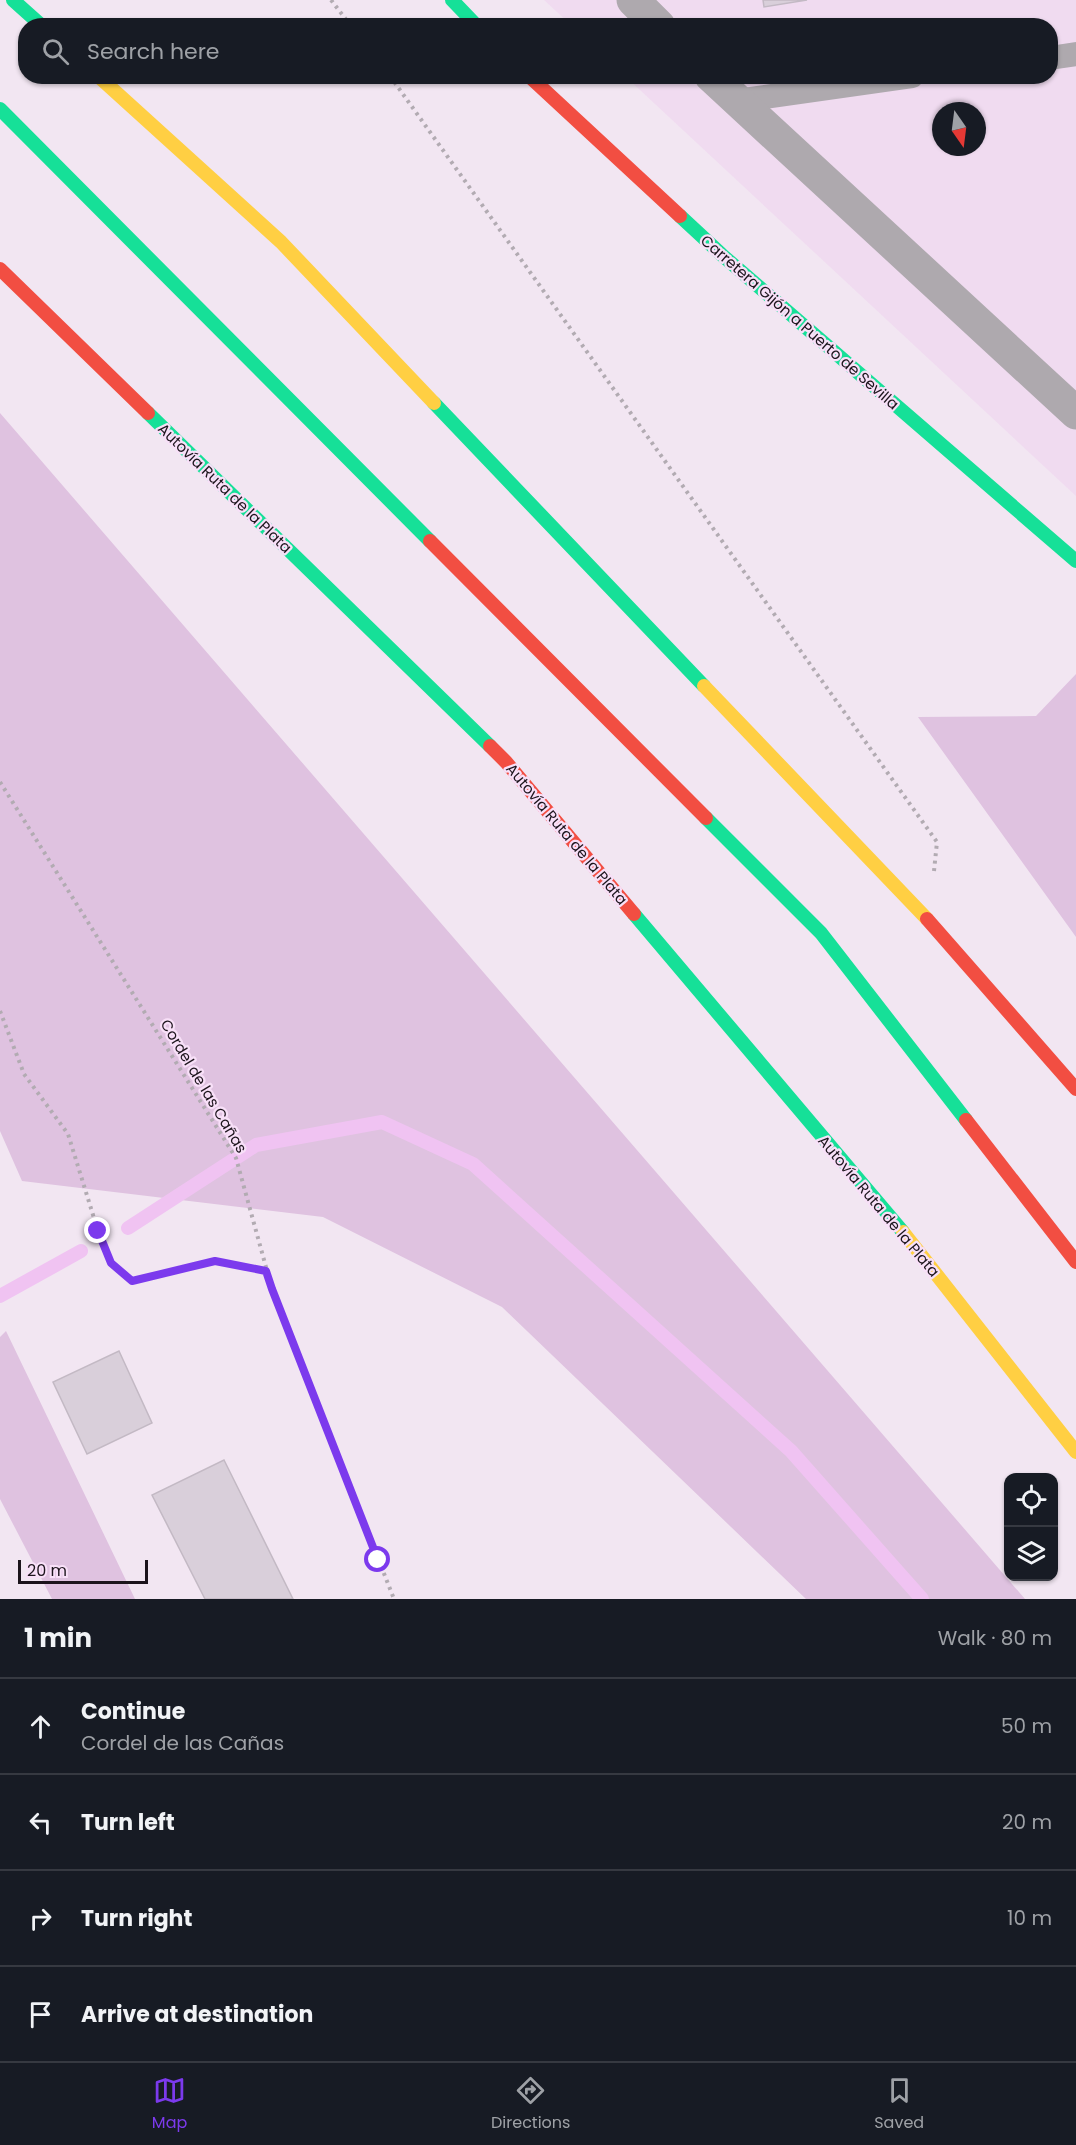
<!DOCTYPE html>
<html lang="en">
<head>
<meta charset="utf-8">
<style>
  :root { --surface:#171b24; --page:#242831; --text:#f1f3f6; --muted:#9ea1a6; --line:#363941; --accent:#7c3aed }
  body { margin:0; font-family:Poppins,sans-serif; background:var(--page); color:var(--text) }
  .controls { position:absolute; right:18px; bottom:18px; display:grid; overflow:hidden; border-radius:12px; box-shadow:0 2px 4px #0004 }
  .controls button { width:54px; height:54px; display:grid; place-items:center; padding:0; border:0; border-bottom:2px solid var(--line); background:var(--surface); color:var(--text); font:30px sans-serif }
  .compass { position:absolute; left:932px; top:102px; width:54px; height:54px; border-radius:50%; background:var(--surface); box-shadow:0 2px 4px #0004; rotate:166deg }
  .scale { position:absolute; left:18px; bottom:15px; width:130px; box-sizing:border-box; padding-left:6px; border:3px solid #1c141c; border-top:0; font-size:16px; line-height:21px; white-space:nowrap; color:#1c141c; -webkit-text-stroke:4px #f8e0f8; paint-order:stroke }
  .stop { position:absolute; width:18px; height:18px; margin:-14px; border:4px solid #7c3aed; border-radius:50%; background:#fff }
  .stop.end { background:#7c3aed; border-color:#fff; box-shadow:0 2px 6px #0008 }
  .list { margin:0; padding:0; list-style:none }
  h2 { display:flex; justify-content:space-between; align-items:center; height:78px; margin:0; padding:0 24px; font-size:26px }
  h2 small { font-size:20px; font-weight:400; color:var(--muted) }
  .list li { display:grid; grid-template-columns:39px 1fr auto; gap:18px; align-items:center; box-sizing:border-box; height:96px; padding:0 24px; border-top:2px solid var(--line) }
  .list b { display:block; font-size:22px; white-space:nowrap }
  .list p { margin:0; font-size:20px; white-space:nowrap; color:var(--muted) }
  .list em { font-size:20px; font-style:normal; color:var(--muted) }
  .icon { flex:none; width:33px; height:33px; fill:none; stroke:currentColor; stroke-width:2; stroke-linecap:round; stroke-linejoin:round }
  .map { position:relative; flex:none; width:1076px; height:1599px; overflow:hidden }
  .search { position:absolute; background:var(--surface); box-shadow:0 2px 4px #0004; left:18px; right:18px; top:18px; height:66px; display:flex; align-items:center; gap:15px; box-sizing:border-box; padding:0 21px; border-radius:24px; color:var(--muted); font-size:22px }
  .sheet { height:462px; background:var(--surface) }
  nav { display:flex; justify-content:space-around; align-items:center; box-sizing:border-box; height:84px; border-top:2px solid var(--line); background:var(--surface); font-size:16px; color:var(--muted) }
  nav a { display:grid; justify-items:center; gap:3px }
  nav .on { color:var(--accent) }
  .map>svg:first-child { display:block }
  .built { fill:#f0dbf0; fill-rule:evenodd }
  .green { fill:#dfc2e0 }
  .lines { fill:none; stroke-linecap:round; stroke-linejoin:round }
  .stream { stroke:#f0c3f2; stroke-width:14 }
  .building { fill:#d9cfda; stroke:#c3b9c4; stroke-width:1.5 }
  .path { stroke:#b2abb2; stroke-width:4; stroke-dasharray:3 4.5; stroke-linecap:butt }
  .lane { stroke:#aea9ae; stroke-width:24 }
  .street { stroke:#aea9ae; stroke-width:33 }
  .fast { stroke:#16e098; stroke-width:14 }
  .slow { stroke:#ffcf43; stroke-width:14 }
  .jam { stroke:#f24e42; stroke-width:14 }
  .route { stroke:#7c3aed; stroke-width:8 }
  .labels { text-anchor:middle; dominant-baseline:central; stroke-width:4.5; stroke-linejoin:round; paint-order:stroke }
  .street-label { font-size:15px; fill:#1c141c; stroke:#f8e0f8 }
</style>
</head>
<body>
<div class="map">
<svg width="1076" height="1599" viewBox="0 0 1076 1599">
  <rect width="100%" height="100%" fill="#f2e6f2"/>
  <path class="built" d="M544,0H1076V496L626,77L1050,76V26L571,25ZM941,111H977V147H941Z"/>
  <path class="green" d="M0,413L1025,1599H806L502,1307L323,1217L22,1181L0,1131Z
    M1076,674V937L918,717L1036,716Z
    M6,1331L135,1599H52L0,1499V1337Z"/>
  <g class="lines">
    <path class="stream" d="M128,1228L256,1145L382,1122L473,1164L791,1451L922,1599
      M0,1296L81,1251"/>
  </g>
  <path class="building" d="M763,0H807L764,7Z
    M119,1351L152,1423L87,1454L53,1382Z
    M224,1460L293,1599H205L152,1495Z"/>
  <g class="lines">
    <path class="path" d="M331,0L351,26
      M390,76L937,842L934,871
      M0,782L236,1158L272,1289L394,1599
      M0,1011L24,1074L68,1134L98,1231L111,1263L132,1281L215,1261L266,1271"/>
    <path class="lane" d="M1050,58L1076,54
      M736,101L912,76"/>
    <path class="street" d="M633,0L659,26
      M711,76L1076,413"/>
    <path class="fast" d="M13,0L42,26
      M452,0L477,26
      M0,109L430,541
      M680,216L722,255L1076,561
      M434,403L704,686
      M148,413L490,746
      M706,818L821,933L966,1120
      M634,914L903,1232"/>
    <path class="slow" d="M98,76L281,242L434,403
      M704,686L927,919
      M903,1232L1076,1452"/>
    <path class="jam" d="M529,76L680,216
      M0,269L148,413
      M430,541L706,818
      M490,746L506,762L634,914
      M927,919L1076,1089
      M966,1120L1076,1262"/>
  </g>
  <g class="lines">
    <path class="route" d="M98,1231L111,1263L132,1281L215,1261L266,1271L272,1289L378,1560"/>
  </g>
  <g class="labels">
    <g class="street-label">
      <text transform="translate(800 322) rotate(41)">Carretera Gijón a Puerto de Sevilla</text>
      <text transform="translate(225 488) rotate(44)">Autovía Ruta de la Plata</text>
      <text transform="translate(567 834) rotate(50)">Autovía Ruta de la Plata</text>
      <text transform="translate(204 1086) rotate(59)">Cordel de las Cañas</text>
      <text transform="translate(879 1206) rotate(50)">Autovía Ruta de la Plata</text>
    </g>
  </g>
</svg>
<div class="controls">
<button><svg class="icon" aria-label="locate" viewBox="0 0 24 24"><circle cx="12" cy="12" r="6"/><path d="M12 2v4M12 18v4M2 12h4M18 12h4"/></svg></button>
<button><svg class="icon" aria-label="layers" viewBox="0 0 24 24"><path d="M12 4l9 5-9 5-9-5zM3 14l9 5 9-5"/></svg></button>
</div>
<svg class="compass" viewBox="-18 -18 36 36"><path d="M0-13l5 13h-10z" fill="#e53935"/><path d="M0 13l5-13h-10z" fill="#9ea1a6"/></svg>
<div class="scale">20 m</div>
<div class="stop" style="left:378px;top:1560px"></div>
<div class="stop end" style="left:98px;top:1231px"></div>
<div class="search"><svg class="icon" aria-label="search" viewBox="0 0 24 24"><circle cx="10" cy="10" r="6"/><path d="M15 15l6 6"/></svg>Search here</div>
</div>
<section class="sheet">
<h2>1 min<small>Walk · 80 m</small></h2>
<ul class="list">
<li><svg class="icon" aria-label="ahead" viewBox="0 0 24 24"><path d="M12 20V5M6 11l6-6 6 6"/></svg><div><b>Continue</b><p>Cordel de las Cañas</p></div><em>50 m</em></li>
<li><svg class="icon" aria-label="left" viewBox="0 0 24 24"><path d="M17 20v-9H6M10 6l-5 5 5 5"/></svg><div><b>Turn left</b></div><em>20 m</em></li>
<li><svg class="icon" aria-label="right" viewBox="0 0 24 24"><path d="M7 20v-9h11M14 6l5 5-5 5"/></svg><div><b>Turn right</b></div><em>10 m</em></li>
<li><svg class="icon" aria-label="arrive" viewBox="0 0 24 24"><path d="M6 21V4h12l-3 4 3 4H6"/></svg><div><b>Arrive at destination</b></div></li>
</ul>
</section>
<nav>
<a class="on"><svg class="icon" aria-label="map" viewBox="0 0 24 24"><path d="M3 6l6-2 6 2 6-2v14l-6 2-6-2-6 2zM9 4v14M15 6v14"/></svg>Map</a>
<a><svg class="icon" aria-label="directions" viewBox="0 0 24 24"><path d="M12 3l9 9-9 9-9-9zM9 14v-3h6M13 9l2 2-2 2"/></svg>Directions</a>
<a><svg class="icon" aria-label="saved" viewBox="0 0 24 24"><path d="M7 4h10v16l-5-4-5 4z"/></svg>Saved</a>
</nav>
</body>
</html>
